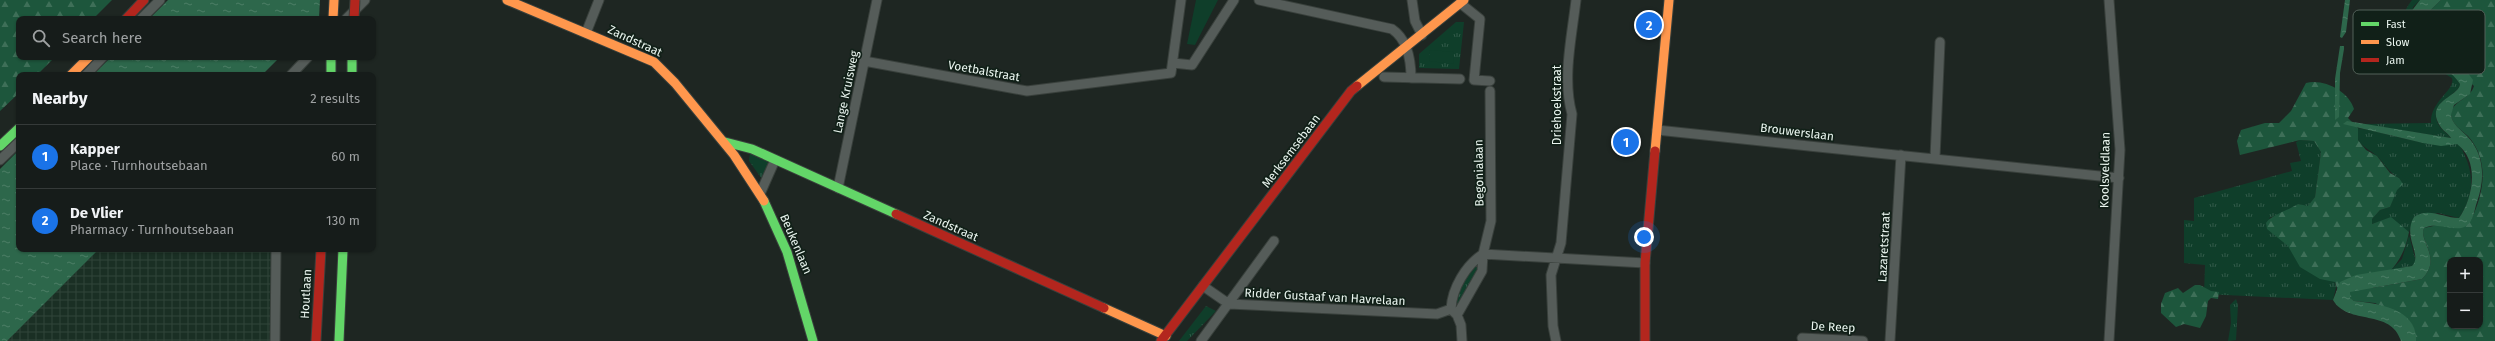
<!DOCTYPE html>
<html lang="en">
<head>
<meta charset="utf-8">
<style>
  :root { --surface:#161c1a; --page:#1f2523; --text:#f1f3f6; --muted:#9ea1a2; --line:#353a39; --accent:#1a73e8 }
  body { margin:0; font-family:"Fira Sans",sans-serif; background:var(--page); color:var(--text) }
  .controls { position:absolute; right:12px; bottom:12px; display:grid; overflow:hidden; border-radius:8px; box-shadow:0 1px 3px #0004 }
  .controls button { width:36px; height:36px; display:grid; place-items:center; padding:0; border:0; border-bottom:1px solid var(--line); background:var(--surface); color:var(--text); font:20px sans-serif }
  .you { position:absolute; left:1644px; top:237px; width:14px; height:14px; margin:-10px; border:3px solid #fff; border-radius:50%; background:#1a73e8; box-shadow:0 0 0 6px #1a73e833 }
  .badge { display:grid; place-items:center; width:26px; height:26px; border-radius:50%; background:var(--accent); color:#fff; font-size:13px; font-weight:700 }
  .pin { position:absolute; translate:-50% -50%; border:2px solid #fff; box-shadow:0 1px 4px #0006 }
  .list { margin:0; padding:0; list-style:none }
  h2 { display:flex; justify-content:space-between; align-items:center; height:52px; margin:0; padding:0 16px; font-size:17px }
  h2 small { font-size:13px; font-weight:400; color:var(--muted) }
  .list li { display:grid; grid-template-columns:26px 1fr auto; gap:12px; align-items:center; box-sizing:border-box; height:64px; padding:0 16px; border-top:1px solid var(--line) }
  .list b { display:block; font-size:15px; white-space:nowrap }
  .list p { margin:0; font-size:13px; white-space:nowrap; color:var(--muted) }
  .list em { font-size:13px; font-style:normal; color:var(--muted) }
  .icon { flex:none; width:22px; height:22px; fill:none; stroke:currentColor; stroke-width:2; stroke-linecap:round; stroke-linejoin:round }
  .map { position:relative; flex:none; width:2495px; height:341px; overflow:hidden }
  .search { position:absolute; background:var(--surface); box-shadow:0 1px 3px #0004; left:16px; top:16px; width:360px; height:44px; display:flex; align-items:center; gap:10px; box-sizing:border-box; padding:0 14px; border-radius:8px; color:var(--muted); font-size:15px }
  .panel { position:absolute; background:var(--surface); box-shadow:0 1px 3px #0004; left:16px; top:72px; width:360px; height:180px; border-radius:8px }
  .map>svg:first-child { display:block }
  .industrial { fill:url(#industrial-grid) }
  .grass { fill:url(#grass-tufts) }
  .forest { fill:url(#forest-firs); fill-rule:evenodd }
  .park { fill:#0f3e2a }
  .water { fill:url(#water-ripples) }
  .pier { fill:#1e2622 }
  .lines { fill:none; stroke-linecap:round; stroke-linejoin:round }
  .street-casing { stroke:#39403c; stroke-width:11 }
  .fast-casing { stroke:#39403c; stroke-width:11 }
  .slow-casing { stroke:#39403c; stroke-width:11 }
  .jam-casing { stroke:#39403c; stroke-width:11 }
  .street { stroke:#555c59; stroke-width:9 }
  .fast { stroke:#63d668; stroke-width:9 }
  .slow { stroke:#ff974d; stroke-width:9 }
  .jam { stroke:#b3261e; stroke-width:9 }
  .jam-bridge-casing { stroke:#39403c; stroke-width:11; stroke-linecap:butt }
  .jam-bridge { stroke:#b3261e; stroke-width:9 }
  .labels { text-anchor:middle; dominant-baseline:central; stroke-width:3.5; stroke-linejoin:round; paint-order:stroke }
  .street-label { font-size:12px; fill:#eaf5ef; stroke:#112018 }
  .key { fill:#112018; stroke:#526058; stroke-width:1 }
  .key-label { font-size:11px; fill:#eaf5ef }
</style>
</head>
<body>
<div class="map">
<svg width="2495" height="341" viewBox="0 0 2495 341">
  <defs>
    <pattern id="industrial-grid" width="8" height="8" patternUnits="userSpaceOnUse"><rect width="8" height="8" fill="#1a2f24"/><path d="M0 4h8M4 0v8" fill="none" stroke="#304439"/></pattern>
    <pattern id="grass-tufts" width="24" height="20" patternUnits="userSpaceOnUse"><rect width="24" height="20" fill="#0f3e2a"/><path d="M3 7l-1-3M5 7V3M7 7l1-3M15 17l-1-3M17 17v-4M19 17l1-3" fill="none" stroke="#325a49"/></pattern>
    <pattern id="forest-firs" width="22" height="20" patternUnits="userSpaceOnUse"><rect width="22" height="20" fill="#1d563c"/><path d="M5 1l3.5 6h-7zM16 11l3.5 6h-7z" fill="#3e6f58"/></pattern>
    <pattern id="water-ripples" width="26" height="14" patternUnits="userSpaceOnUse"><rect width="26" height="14" fill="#2d674b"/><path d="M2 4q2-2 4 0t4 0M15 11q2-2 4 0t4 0" fill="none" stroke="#4c7d65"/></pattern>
  </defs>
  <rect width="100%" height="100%" fill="#1e2622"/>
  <path class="industrial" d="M99,249H276L275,341H7Z"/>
  <path class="grass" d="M2412,0H2420L2413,7L2410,48L2454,76L2460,84C2458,97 2424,102 2440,127C2443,131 2448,134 2451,138L2362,124L2431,123C2430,101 2456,90 2452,78L2407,51C2393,33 2400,17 2412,0Z
    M1456,22H1464L1459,69L1419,68V54Z
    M2358,128C2385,133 2412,142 2439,145C2445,146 2453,142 2457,144C2461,146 2463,151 2464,154C2475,176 2473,197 2459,218L2438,213L2414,217L2409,232C2399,225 2384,220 2372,224V219L2380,210L2390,207L2399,178C2388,172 2385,164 2377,156C2370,150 2364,148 2358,140Z
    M2300,140L2314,141L2321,152L2315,197L2308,207L2298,204L2288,211L2269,218L2333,277L2336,287L2333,300L2204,294L2205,265L2184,263V220L2194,221V198L2292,171L2290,163L2301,161L2296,142Z
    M750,153L770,161L762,179L749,161Z
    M2409,235L2416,262L2412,266L2391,270L2402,259Z
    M1476,265L1478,268C1474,281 1466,297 1455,306C1454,292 1467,275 1476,265Z
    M2236,299L2238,305L2236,340L2228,341L2231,323L2230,305Z
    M1206,306L1216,311L1187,341H1179Z"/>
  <path class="forest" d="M0,0H112L93,19H19V57H55L37,75H19V93L0,111Z
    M2441,0H2495V341H2416L2412,325L2407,319L2375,303L2354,301L2338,291L2335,282L2320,279L2300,267L2288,246L2267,229L2266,223C2271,215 2289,210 2298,204L2308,206L2315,197L2321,152L2314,141L2300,140L2240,155L2237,141L2241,130L2265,123H2279L2291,111L2306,83C2323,78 2349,91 2354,109L2348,118L2358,128V140L2366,150L2377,156L2390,173L2399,178L2403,184L2397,190L2390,207L2380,210L2372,219V224L2391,217L2409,232C2404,259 2392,271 2372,288L2422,279C2443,258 2418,240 2424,228L2438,225L2447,226L2471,220C2484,193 2490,161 2468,136C2461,130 2452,124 2451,115C2452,100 2470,100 2474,86L2433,49L2415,38L2416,24ZM2450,260H2480V326H2450Z
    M2195,285H2200L2211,291L2219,292L2218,299L2211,298L2208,301L2206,316L2200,328L2184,324L2176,327L2161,313V304L2165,293L2178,288L2183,293Z"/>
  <path class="park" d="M1196,0H1218L1195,45L1187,44Z
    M1430,50L1454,52L1453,64L1429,61Z"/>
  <path class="water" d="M168,0H338L319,19H149Z
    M2345,0H2350L2346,32L2342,38L2340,37Z
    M2420,0H2441L2416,24L2415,38L2462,65L2473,80L2470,94L2454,105L2451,115C2452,124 2461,130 2467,136C2485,155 2485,179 2477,202C2474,210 2474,221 2466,226C2456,233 2438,221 2424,228C2418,241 2443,258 2422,279L2350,292V298L2354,301C2377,303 2418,309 2416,341H2401C2391,308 2348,326 2333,300L2340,282L2356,275L2412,266C2423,255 2402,237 2414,217C2429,207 2443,218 2459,218C2473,198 2480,161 2457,144L2441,146L2423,143L2343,124L2347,121L2451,138C2448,133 2443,131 2440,126C2424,101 2459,97 2460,84C2446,61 2412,60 2401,34L2407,17Z
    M2340,46H2344V49L2340,73L2339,117L2335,120V79Z
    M111,57H280L262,75H93Z
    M19,150V249H99L7,341H0V169Z"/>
  <path class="pier" d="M320,0H340L322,19H319Z"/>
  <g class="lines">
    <g class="street-casing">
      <path id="street" d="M1259,0L1392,29C1408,40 1411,60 1411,78
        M1412,0L1415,21L1422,35
        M1460,3L1480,19L1474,80L1490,81
        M141,19L160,0
        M346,19L365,0
        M586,33L599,0
        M864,61L1027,91L1171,73L1181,0
        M1173,63L1192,65L1234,0
        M86,75L103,57
        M291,75L308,57
        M1384,77L1460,79
        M1490,91L1491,221L1483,254L1482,271L1457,315L1451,309C1452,288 1466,265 1483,254L1645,263
        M1657,130C1811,146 1965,163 2119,178
        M1935,158L1940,42
        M0,160L19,142
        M838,188L877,0
        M760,194L775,160
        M1203,286L1229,304L1437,314L1451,309
        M1457,315L1461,325L1462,341
        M1802,338L1863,341
        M275,341L276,249
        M1201,341L1274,241
        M1556,341L1553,326L1551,275L1561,243L1572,114C1562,78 1572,36 1576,0
        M1890,341L1901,155
        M2109,341L2120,150L2109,0"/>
    </g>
    <g class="fast-casing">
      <path id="fast" d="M331,57V75
        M352,57V75
        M725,142L752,149L896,214
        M0,146L19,128
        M764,201L787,252L813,341
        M339,341L343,249"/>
    </g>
    <g class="slow-casing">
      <path id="slow" d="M507,0L654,62L675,83L734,155L764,201
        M333,19L334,0
        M71,75L89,57
        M1357,86L1464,0
        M1655,151L1669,0
        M1104,308L1166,336"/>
    </g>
    <g class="jam-casing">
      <path id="jam" d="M126,19L144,0
        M896,214L1104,308
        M316,341L321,249
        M1161,341L1351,91L1357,86
        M1645,341V263L1655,151"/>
    </g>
    <use href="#street" class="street"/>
    <use href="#fast" class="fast"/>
    <use href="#slow" class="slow"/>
    <use href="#jam" class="jam"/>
    <g class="jam-bridge-casing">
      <path id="jam-bridge" d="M354,19L355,0"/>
    </g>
    <use href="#jam-bridge" class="jam-bridge"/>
  </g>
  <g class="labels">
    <g class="street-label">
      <text transform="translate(635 41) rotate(25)">Zandstraat</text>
      <text transform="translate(984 71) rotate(10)">Voetbalstraat</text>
      <text transform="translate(846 92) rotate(-78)">Lange Kruisweg</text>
      <text transform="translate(1557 105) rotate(-90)">Driehoekstraat</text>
      <text transform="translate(1797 132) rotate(7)">Brouwerslaan</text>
      <text transform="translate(1291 151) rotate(-53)">Merksemsebaan</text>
      <text transform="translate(2105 170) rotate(-89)">Koolsveldlaan</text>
      <text transform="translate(1479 173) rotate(-91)">Begonialaan</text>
      <text transform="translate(951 226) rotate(24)">Zandstraat</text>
      <text transform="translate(796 244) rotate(67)">Beukenlaan</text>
      <text transform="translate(1884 247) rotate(-87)">Lazaretstraat</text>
      <text transform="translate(306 294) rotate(-87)">Houtlaan</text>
      <text transform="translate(1325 297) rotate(3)">Ridder Gustaaf van Havrelaan</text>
      <text transform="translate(1833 327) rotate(3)">De Reep</text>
    </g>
  </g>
  <rect x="2353" y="10" width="132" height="64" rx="6" class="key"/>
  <rect x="2361" y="22" width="18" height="4" fill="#63d668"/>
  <rect x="2361" y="40" width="18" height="4" fill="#ff974d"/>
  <rect x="2361" y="58" width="18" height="4" fill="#b3261e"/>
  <g class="key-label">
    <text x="2386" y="28">Fast</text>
    <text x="2386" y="46">Slow</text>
    <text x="2386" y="64">Jam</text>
  </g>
</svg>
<div class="controls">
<button>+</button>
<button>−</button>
</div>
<div class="you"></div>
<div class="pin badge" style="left:1626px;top:142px">1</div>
<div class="pin badge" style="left:1649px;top:25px">2</div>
<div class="search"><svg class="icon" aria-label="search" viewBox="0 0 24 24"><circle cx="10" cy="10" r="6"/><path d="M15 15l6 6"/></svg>Search here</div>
<section class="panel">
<h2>Nearby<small>2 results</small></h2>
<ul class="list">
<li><span class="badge">1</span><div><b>Kapper</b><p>Place · Turnhoutsebaan</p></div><em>60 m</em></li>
<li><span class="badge">2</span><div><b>De Vlier</b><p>Pharmacy · Turnhoutsebaan</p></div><em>130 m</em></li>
</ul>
</section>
</div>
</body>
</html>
